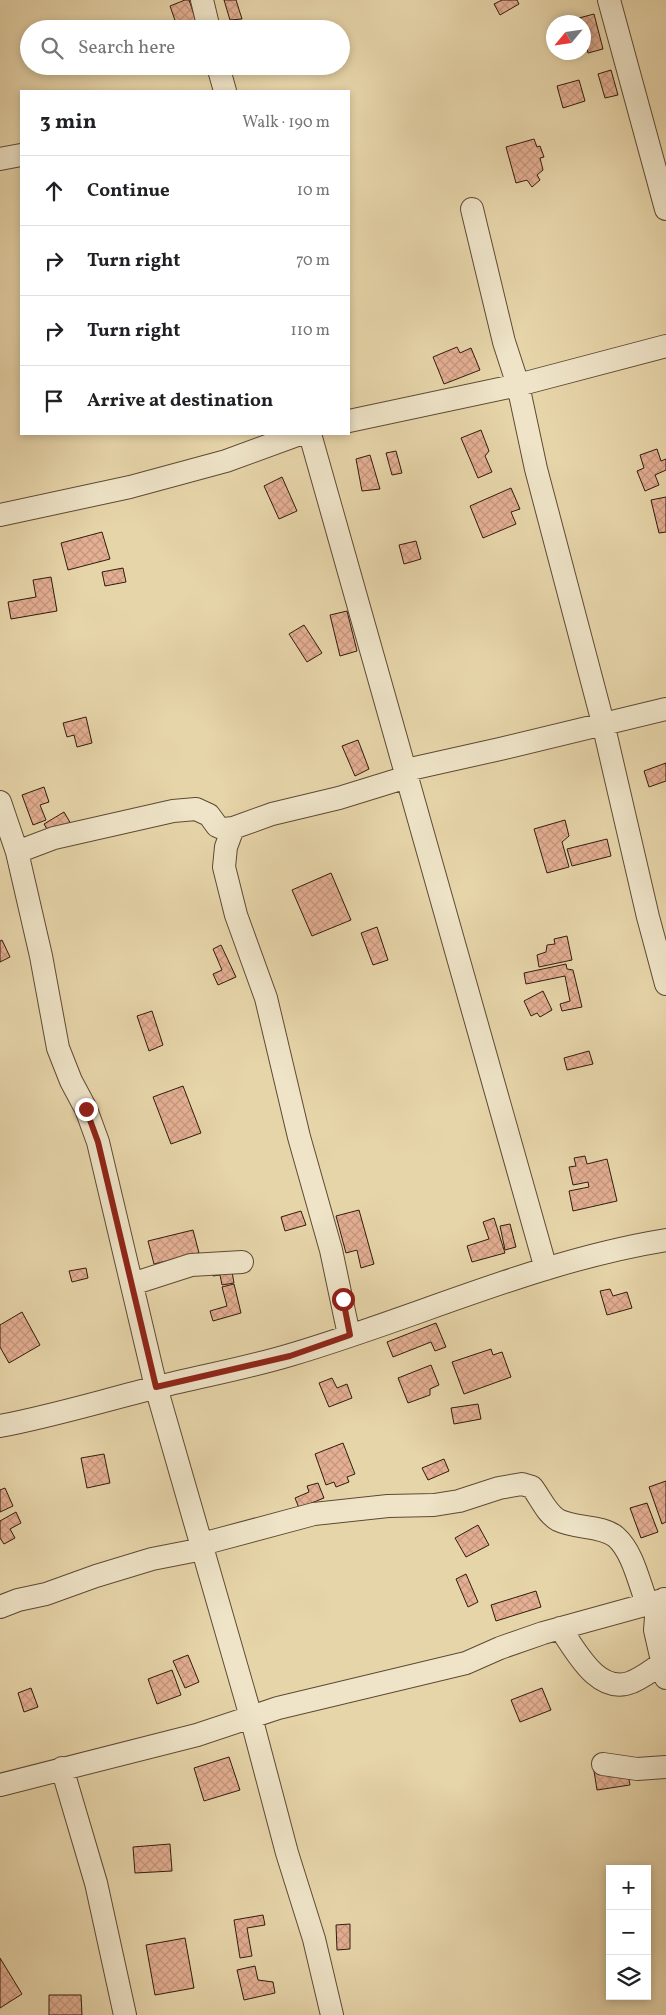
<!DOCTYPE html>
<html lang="en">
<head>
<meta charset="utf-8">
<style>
  :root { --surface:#fff; --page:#f2f2f2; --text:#202124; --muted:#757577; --line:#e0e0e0 }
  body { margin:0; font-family:Vollkorn,serif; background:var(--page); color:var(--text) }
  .controls { position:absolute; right:15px; bottom:15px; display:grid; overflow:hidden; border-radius:0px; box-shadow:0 2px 8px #0003 }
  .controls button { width:45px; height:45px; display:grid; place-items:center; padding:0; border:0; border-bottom:1px solid var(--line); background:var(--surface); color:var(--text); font:25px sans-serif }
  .compass { position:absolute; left:546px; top:15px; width:45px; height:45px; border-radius:50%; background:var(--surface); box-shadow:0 2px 8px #0003; rotate:241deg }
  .stop { position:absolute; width:15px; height:15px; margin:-11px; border:4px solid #8f2418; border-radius:50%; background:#fff }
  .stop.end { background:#8f2418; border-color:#fff; box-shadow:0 1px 5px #0008 }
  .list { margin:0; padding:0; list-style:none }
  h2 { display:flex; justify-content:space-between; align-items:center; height:65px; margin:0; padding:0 20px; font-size:21px }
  h2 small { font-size:16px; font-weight:400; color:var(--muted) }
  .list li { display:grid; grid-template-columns:32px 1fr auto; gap:15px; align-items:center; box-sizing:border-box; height:70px; padding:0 20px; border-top:1px solid var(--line) }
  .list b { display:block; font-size:19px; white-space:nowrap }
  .list em { font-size:16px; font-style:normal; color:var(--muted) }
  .icon { flex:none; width:28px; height:28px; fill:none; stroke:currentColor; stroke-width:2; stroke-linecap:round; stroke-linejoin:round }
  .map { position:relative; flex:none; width:666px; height:2015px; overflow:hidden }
  .search { position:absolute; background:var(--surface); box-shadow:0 2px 8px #0003; left:20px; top:20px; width:330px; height:55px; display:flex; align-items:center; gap:12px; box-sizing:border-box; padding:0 18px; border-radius:28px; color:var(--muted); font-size:19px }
  .panel { position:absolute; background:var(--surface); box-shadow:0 2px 8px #0003; left:20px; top:90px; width:330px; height:345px; border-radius:0px }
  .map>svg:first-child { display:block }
  .building { fill:url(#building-cross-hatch); stroke:#301c0d }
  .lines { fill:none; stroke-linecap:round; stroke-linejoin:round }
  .street-casing { stroke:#5e4a34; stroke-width:24 }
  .street { stroke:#efe4c8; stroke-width:22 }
  .route { stroke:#8f2418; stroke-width:6 }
</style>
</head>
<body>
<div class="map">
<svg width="666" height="2015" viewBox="0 0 666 2015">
  <defs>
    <pattern id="building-cross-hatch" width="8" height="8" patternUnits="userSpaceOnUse" patternTransform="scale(1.25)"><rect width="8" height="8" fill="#e4af93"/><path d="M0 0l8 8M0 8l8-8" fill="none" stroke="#c4967e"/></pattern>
  </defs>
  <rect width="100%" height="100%" fill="#e7d5aa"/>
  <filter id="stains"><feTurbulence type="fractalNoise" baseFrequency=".004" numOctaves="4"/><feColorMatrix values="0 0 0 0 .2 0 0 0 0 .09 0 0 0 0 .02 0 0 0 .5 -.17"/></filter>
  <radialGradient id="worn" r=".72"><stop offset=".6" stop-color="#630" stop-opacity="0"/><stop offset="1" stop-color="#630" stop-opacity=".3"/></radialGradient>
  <path class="building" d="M185,0H189L199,29H178L170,6Z
    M224,0H236L242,19L230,20Z
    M502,0H517L519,4L500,15L494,4Z
    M594,14L603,49L588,53L584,35V22H580L579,18Z
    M611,70L618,95L605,98L598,74Z
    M579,80L585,101L563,108L557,86Z
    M534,139L537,147L540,146L544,157L540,158L543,170L537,175L540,180L532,187L527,180L516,183L506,147Z
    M457,347L460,353L471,348L480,370L444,384L433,357Z
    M481,430L489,451L485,456L492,472L478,478L461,438Z
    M657,449L661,461L666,459V470L655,475L659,485L645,491L637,471L644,468L640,455Z
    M396,451L402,473L392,475L386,453Z
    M370,455L380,489L362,491L356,459Z
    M282,477L297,511L279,519L264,486Z
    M511,488L520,509L511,512L516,524L483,538L470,506Z
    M666,497V532L659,533L651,500Z
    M102,532L110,559L68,570L61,543Z
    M416,541L421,559L404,564L399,545Z
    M123,568L126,582L105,586L102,572Z
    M51,577L57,611L11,619L8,602L36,597L33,580Z
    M347,611L357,651L340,656L330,615Z
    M304,625L322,653L307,662L289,634Z
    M86,717L92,743L77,747L74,735L67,737L63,723Z
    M358,740L369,769L355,776L342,746Z
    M666,763V781L649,787L644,771Z
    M44,787L49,802L40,805L46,820L33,825L22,795Z
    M64,812L71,824L51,836L44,824Z
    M565,820L569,836L562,842L569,867L547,873L534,829Z
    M607,839L611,856L572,866L567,849Z
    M331,873L351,920L312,936L292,890Z
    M377,927L388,960L373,965L361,933Z
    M567,936L572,960L539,967L537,955L546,952L547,945L555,944L554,939Z
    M2,940L10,957L0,962V941Z
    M221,945L236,977L218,985L213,974L222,970L213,949Z
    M566,964L567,969L573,970L582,1007L562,1011L560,1004L570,1001L565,976L526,984L524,973Z
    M543,991L552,1010L540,1017L537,1013L531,1016L524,1001Z
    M152,1011L163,1045L149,1051L137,1016Z
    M589,1051L593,1064L567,1070L564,1058Z
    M183,1086L201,1133L171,1144L153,1097Z
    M585,1156L587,1164L607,1159L617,1201L573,1211L569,1191L589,1187L588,1182L573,1185L569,1167L576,1166L574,1158Z
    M359,1210L374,1264L361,1268L357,1250L346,1253L336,1216Z
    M301,1211L306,1225L285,1231L281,1217Z
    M494,1218L505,1253L472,1262L467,1246L489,1239L483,1222Z
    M510,1224L516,1247L505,1250L500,1226Z
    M193,1230L199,1253L154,1264L148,1241Z
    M229,1255L234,1283L222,1285L220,1275L213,1276L210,1259Z
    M86,1268L88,1278L72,1282L69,1271Z
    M234,1284L241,1313L213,1321L210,1311L227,1306L222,1287Z
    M610,1289L613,1296L627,1292L632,1308L607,1315L600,1291Z
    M22,1312L40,1345L9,1363L0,1347V1325Z
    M436,1323L446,1347L435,1351L431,1342L393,1357L387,1342Z
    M491,1349L493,1355L502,1352L511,1377L464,1394L452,1362Z
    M431,1365L439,1385L430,1389V1395L408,1403L398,1378Z
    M332,1378L337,1388L347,1384L352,1398L329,1407L319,1383Z
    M478,1404L481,1419L454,1424L451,1408Z
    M343,1443L355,1474L347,1477L349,1482L336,1487L334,1482L326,1485L315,1454Z
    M104,1454L110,1483L87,1488L81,1458Z
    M444,1459L449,1471L428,1480L422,1468Z
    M666,1481V1522L662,1524L649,1487Z
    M318,1483L324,1498L299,1508L295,1498L309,1492L307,1486Z
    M5,1488L13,1506L0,1512V1490Z
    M647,1503L658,1532L641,1538L630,1508Z
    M16,1512L21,1523L10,1529L15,1538L4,1544L0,1538V1521Z
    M478,1525L489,1545L466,1557L455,1538Z
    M466,1574L478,1602L468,1607L456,1579Z
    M536,1591L541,1607L496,1621L491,1605Z
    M188,1655L199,1682L185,1688L173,1661Z
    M172,1670L181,1695L157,1704L148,1679Z
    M31,1688L38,1707L24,1712L18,1693Z
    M542,1688L551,1710L520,1722L511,1700Z
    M229,1757L240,1790L204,1801L194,1768Z
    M607,1769L609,1777L628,1774L630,1785L597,1790L594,1771Z
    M170,1844L172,1871L135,1873L133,1847Z
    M263,1915L265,1925L247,1928L252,1956L240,1958L234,1920Z
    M350,1924V1949L337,1950L336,1925Z
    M185,1938L194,1988L155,1995L146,1945Z
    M0,1958L22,1994L0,2008Z
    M255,1966L258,1980L273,1982L275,1993L244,2000L237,1970Z
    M49,1995H81L82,2015H49Z"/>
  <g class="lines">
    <g class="street-casing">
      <path id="street" d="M202,0L209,29
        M609,0L666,209
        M218,66L225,91
        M0,159L21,155
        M472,209L504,342L518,385L536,469L603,723L648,917L666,984
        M349,421L518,385L666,346
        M310,434L546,1269
        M0,515L130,487L226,461L300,434
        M406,770L500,749L666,709
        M0,802L17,852L41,956L58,1048L71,1081L86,1109L98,1142L156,1387L251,1717L287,1853L314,1939L332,2015
        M233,828L226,847L224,867L236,915L266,998L299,1137L331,1250L349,1335
        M17,852L54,838L173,811L196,809L209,815L217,826L224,829L233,828L272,814L339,798L407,777
        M132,1284L191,1265L242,1262
        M0,1426C53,1416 105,1400 158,1387C202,1376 247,1368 290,1355C416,1318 536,1261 666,1240
        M202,1544L314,1514L388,1506L434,1505L459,1501L499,1488L522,1484L532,1487C540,1497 546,1513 558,1520C576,1529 602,1525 616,1537C633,1552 639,1583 647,1603
        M664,1599L656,1617L655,1630L666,1678
        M0,1607L18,1600L46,1594L96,1576L152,1559L203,1549
        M560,1628C576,1651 598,1696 632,1682C643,1677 653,1670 662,1663
        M603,1764L637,1769L666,1767
        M62,1768L96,1883L125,2015
        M0,1785L197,1735L278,1708L466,1663L500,1648L543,1633L666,1599"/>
    </g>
    <use href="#street" class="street"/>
  </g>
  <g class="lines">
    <path class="route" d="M86,1109L98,1142L156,1387L290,1356L350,1335L343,1299"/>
  </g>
  <rect width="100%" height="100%" filter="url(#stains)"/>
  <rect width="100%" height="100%" fill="url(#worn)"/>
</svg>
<div class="controls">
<button>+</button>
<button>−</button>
<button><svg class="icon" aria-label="layers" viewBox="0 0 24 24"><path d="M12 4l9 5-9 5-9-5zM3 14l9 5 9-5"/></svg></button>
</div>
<svg class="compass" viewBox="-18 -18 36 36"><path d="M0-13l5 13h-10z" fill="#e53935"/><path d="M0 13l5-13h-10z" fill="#757577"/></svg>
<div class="stop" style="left:343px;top:1299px"></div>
<div class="stop end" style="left:86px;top:1109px"></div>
<div class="search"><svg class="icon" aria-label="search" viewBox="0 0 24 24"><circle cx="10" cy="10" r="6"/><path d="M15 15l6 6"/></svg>Search here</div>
<section class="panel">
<h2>3 min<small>Walk · 190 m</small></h2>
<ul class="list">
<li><svg class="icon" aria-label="ahead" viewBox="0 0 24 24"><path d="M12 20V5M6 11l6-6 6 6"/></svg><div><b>Continue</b></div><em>10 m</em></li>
<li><svg class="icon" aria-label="right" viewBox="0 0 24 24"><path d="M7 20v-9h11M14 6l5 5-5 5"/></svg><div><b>Turn right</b></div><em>70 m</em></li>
<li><svg class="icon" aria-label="right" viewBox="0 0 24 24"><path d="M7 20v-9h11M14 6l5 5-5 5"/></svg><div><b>Turn right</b></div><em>110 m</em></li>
<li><svg class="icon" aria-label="arrive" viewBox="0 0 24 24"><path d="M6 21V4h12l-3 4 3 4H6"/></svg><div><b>Arrive at destination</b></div></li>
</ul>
</section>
</div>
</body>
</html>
